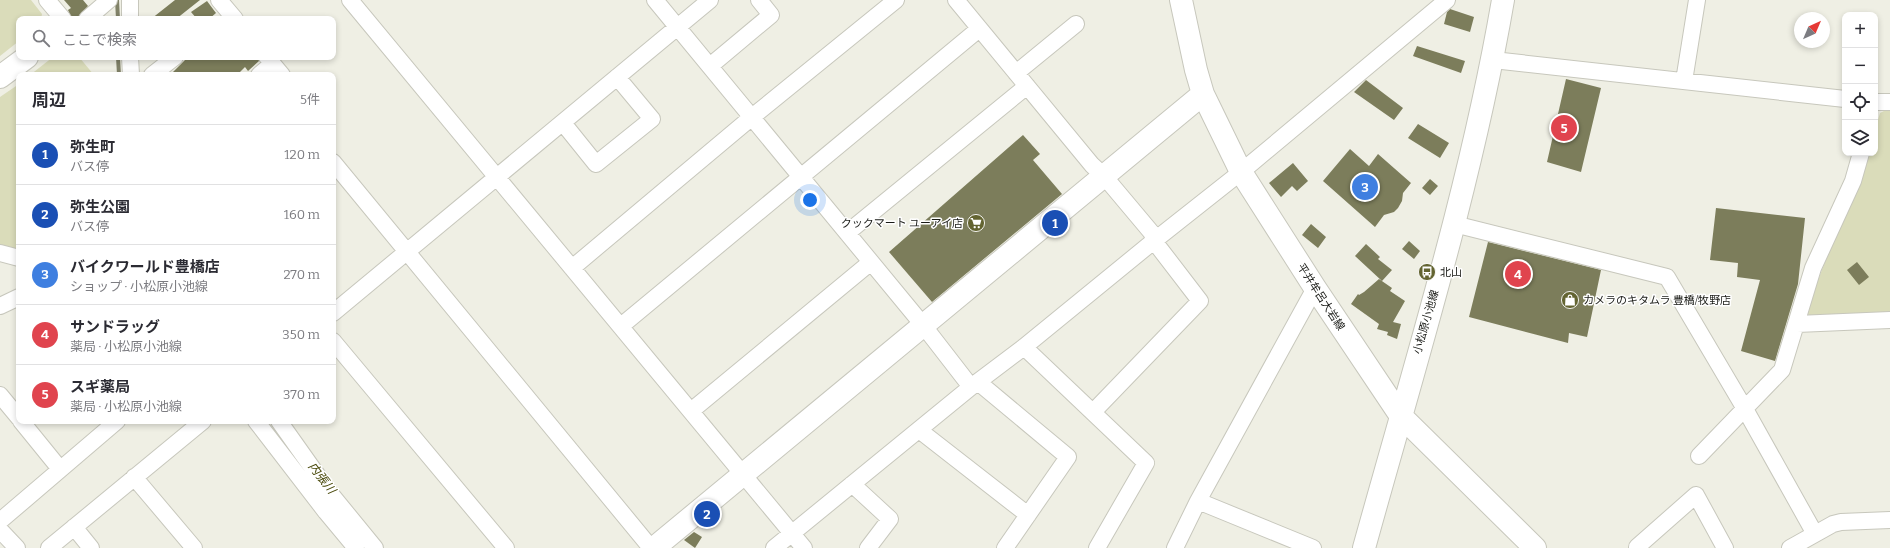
<!DOCTYPE html>
<html lang="ja">
<head>
<meta charset="utf-8">
<style>
  :root { --surface:#fff; --page:#f2f2f3; --text:#2b2b33; --muted:#7c7c81; --line:#e1e1e2; --accent:#636431 }
  body { margin:0; font-family:Bitter,"Noto Sans JP",serif; background:var(--page); color:var(--text) }
  .controls { position:absolute; right:12px; top:12px; display:grid; overflow:hidden; border-radius:8px; box-shadow:0 2px 6px #0003 }
  .controls button { width:36px; height:36px; display:grid; place-items:center; padding:0; border:0; border-bottom:1px solid var(--line); background:var(--surface); color:var(--text); font:20px sans-serif }
  .compass { position:absolute; left:1794px; top:12px; width:36px; height:36px; border-radius:50%; background:var(--surface); box-shadow:0 2px 6px #0003; rotate:44deg }
  .you { position:absolute; left:810px; top:200px; width:14px; height:14px; margin:-10px; border:3px solid #fff; border-radius:50%; background:#1a73e8; box-shadow:0 0 0 6px #1a73e833 }
  .badge { display:grid; place-items:center; width:26px; height:26px; border-radius:50%; background:var(--accent); color:#fff; font-size:13px; font-weight:700 }
  .pin { position:absolute; translate:-50% -50%; border:2px solid #fff; box-shadow:0 1px 4px #0006 }
  .list { margin:0; padding:0; list-style:none }
  h2 { display:flex; justify-content:space-between; align-items:center; height:52px; margin:0; padding:0 16px; font-size:17px }
  h2 small { font-size:13px; font-weight:400; color:var(--muted) }
  .list li { display:grid; grid-template-columns:26px 1fr auto; gap:12px; align-items:center; box-sizing:border-box; height:60px; padding:0 16px; border-top:1px solid var(--line) }
  .list b { display:block; font-size:15px; white-space:nowrap }
  .list p { margin:0; font-size:13px; white-space:nowrap; color:var(--muted) }
  .list em { font-size:13px; font-style:normal; color:var(--muted) }
  .icon { flex:none; width:22px; height:22px; fill:none; stroke:currentColor; stroke-width:2; stroke-linecap:round; stroke-linejoin:round }
  .map { position:relative; flex:none; width:1890px; height:548px; overflow:hidden }
  .search { position:absolute; background:var(--surface); box-shadow:0 2px 6px #0003; left:16px; top:16px; width:320px; height:44px; display:flex; align-items:center; gap:10px; box-sizing:border-box; padding:0 14px; border-radius:8px; color:var(--muted); font-size:15px }
  .panel { position:absolute; background:var(--surface); box-shadow:0 2px 6px #0003; left:16px; top:72px; width:320px; height:352px; border-radius:8px }
  .map>svg:first-child { display:block }
  .green { fill:#dadcba }
  .lines { fill:none; stroke-linecap:round; stroke-linejoin:round }
  .stream { stroke:#818268; stroke-width:4 }
  .building { fill:#7c7d5b }
  .street-casing { stroke:#c7c7bc; stroke-width:18 }
  .secondary-casing { stroke:#c7c7bc; stroke-width:24 }
  .street { stroke:#fff; stroke-width:16 }
  .secondary { stroke:#fff; stroke-width:22 }
  .labels { text-anchor:middle; dominant-baseline:central; stroke-width:3; stroke-linejoin:round; paint-order:stroke }
  .poi-label { font-size:11px; fill:#191a16; stroke:#fff; text-anchor:start }
  .street-label { font-size:11px; fill:#191a16; stroke:#fff }
  .water-label { font-size:12px; font-style:italic; fill:#49490a; stroke:#fff }
</style>
</head>
<body>
<div class="map">
<svg width="1890" height="548" viewBox="0 0 1890 548">
  <rect width="100%" height="100%" fill="#efefe4"/>
  <path class="green" d="M0,0H31L42,14L41,19H19V41L0,56Z
    M53,57H79L94,75H30Z
    M19,84V249L0,246V97Z
    M1890,108V314L1812,318L1807,313C1823,258 1851,208 1868,153H1875V130L1880,113Z"/>
  <g class="lines">
    <path class="stream" d="M117,0L118,19
      M118,57L119,75"/>
  </g>
  <path class="building" d="M64,0H83L88,6L78,17L72,19L68,10L71,8Z
    M175,0H200L176,19H151Z
    M207,1L216,13L209,19H197L191,12Z
    M1450,9L1474,17L1470,32L1444,24L1447,12Z
    M1417,46L1465,61L1461,73L1413,56Z
    M188,57H258L259,61L248,71L245,67L237,75H170Z
    M1566,79L1601,88L1581,172L1547,162Z
    M1366,80L1403,108L1394,120L1354,92Z
    M1418,124L1449,143L1440,158L1408,138Z
    M1023,135L1040,154L1033,160L1062,194L932,302L889,252Z
    M1350,149L1369,166L1378,154L1411,183L1403,193L1402,201L1398,208L1394,212L1384,215L1375,227L1323,181Z
    M1293,163L1308,181L1297,191L1292,186L1281,197L1269,183Z
    M1430,179L1438,186L1430,195L1422,188Z
    M1716,208L1805,218L1798,284L1775,361L1741,351L1760,280L1737,277L1738,263L1710,260Z
    M1311,224L1326,237L1318,248L1302,235Z
    M1409,241L1420,251L1414,259L1402,249Z
    M1488,242L1601,270L1587,337L1569,333L1568,343L1469,317Z
    M1366,244L1380,257L1378,259L1392,270L1382,281L1355,256Z
    M1857,262L1869,277L1859,285L1847,270Z
    M1379,279L1392,288L1390,291L1405,301L1393,322L1401,324L1397,339L1387,335L1388,332L1377,329L1379,324L1351,304L1358,294L1359,295L1364,292Z
    M694,532L702,537L695,548L684,540Z"/>
  <g class="lines">
    <g class="street-casing">
      <path id="street" d="M47,0L63,19
        M130,0V19
        M219,0L235,19
        M350,0L804,548
        M655,0L923,325L971,387
        M956,0L1092,165L1104,176L1151,232L1157,245L1200,301L1093,412
        M87,19L109,0
        M130,57L131,75
        M267,57L282,75
        M1493,60L1845,99
        M710,66L771,15L759,0
        M1016,73L1076,24
        M152,75L175,57
        M259,75L272,64
        M1684,81L1697,0
        M1875,102H1890
        M563,123L596,164L652,119L617,77
        M333,162L651,548
        M1454,224L1667,277L1745,409L1815,534
        M847,233L1027,86
        M0,253L19,258
        M572,268L752,117L896,0
        M0,306L19,297
        M333,313L710,0
        M1797,324L1890,320
        M621,326L979,29
        M333,341L506,548
        M1024,347L1146,463L1097,548
        M978,382L1068,457L1005,548
        M0,395L19,418
        M691,411L871,262
        M21,421L60,469
        M256,421L326,512L356,548
        M279,421L330,493L375,548
        M919,430L1028,515
        M1699,456L1782,370L1813,268L1853,181L1861,153
        M134,477L194,548
        M852,484L890,519L868,548
        M1198,501L1313,548
        M0,521L117,421
        M74,527L91,548
        M0,530L17,548
        M49,548L203,421
        M774,548L971,387L1024,347L1155,240L1241,172L1447,0
        M1175,548L1198,501L1315,288
        M1637,548V547L1696,495L1725,548
        M1790,548L1833,524L1841,522L1890,520"/>
    </g>
    <g class="secondary-casing">
      <path id="secondary" d="M1181,0L1196,70L1203,94L1241,172L1315,288L1400,415L1535,548
        M0,77L27,57
        M654,548L1203,94
        M1364,548C1414,367 1471,186 1503,0"/>
    </g>
    <use href="#street" class="street"/>
    <use href="#secondary" class="secondary"/>
  </g>
  <defs>
    <g id="supermarket-disc" transform="scale(0.9)"><circle r="9.5" fill="#636431" stroke="#fff"/><path d="M-6-5.5h2.5l.6 2H6L4.5 2H-2.5L-4.4-4H-6ZM-1.5 3.2a1.3 1.3 0 1 0 .1 0ZM3 3.2a1.3 1.3 0 1 0 .1 0Z" fill="#fff"/></g>
    <g id="bus-disc" transform="scale(0.9)"><circle r="9.5" fill="#636431" stroke="#fff"/><path d="M-5-6H5V4H4V6H2V4H-2V6H-4V4H-5ZM-3.5-4V0h7V-4ZM-3.5 1.2v1.5H-2V1.2ZM2 1.2v1.5H3.5V1.2Z" fill="#fff"/></g>
    <g id="shop-disc" transform="scale(0.9)"><circle r="9.5" fill="#636431" stroke="#fff"/><path d="M-5-2.5h2.3a2.7 3.5 0 0 1 5.4 0H5L5.5 6h-11ZM-1.5-2.5h3a1.5 2.3 0 0 0-3 0Z" fill="#fff"/></g>
  </defs>
  <g fill-rule="evenodd">
    <use href="#supermarket-disc" x="976" y="223"/>
    <use href="#bus-disc" x="1427" y="272"/>
    <use href="#shop-disc" x="1570" y="300"/>
  </g>
  <g class="labels">
    <g class="poi-label">
      <text x="963" y="223" text-anchor="end">クックマート ユーアイ店</text>
      <text x="1440" y="272">北山</text>
      <text x="1583" y="300">カメラのキタムラ 豊橋/牧野店</text>
    </g>
    <g class="street-label">
      <text transform="translate(1321 297) rotate(57)">平井牟呂大岩線</text>
      <text transform="translate(1426 322) rotate(-74)">小松原小池線</text>
    </g>
    <g class="water-label">
      <text transform="translate(322 478) rotate(52)">内張川</text>
    </g>
  </g>
</svg>
<div class="controls">
<button>+</button>
<button>−</button>
<button><svg class="icon" aria-label="locate" viewBox="0 0 24 24"><circle cx="12" cy="12" r="6"/><path d="M12 2v4M12 18v4M2 12h4M18 12h4"/></svg></button>
<button><svg class="icon" aria-label="layers" viewBox="0 0 24 24"><path d="M12 4l9 5-9 5-9-5zM3 14l9 5 9-5"/></svg></button>
</div>
<svg class="compass" viewBox="-18 -18 36 36"><path d="M0-13l5 13h-10z" fill="#e53935"/><path d="M0 13l5-13h-10z" fill="#7c7c81"/></svg>
<div class="you"></div>
<div class="pin badge" style="left:1055px;top:223px;background:#1a4fb4">1</div>
<div class="pin badge" style="left:707px;top:514px;background:#1a4fb4">2</div>
<div class="pin badge" style="left:1365px;top:187px;background:#3f7fe0">3</div>
<div class="pin badge" style="left:1518px;top:274px;background:#e0444e">4</div>
<div class="pin badge" style="left:1564px;top:128px;background:#e0444e">5</div>
<div class="search"><svg class="icon" aria-label="search" viewBox="0 0 24 24"><circle cx="10" cy="10" r="6"/><path d="M15 15l6 6"/></svg>ここで検索</div>
<section class="panel">
<h2>周辺<small>5件</small></h2>
<ul class="list">
<li><span class="badge" style="background:#1a4fb4">1</span><div><b>弥生町</b><p>バス停</p></div><em>120 m</em></li>
<li><span class="badge" style="background:#1a4fb4">2</span><div><b>弥生公園</b><p>バス停</p></div><em>160 m</em></li>
<li><span class="badge" style="background:#3f7fe0">3</span><div><b>バイクワールド豊橋店</b><p>ショップ · 小松原小池線</p></div><em>270 m</em></li>
<li><span class="badge" style="background:#e0444e">4</span><div><b>サンドラッグ</b><p>薬局 · 小松原小池線</p></div><em>350 m</em></li>
<li><span class="badge" style="background:#e0444e">5</span><div><b>スギ薬局</b><p>薬局 · 小松原小池線</p></div><em>370 m</em></li>
</ul>
</section>
</div>
</body>
</html>
